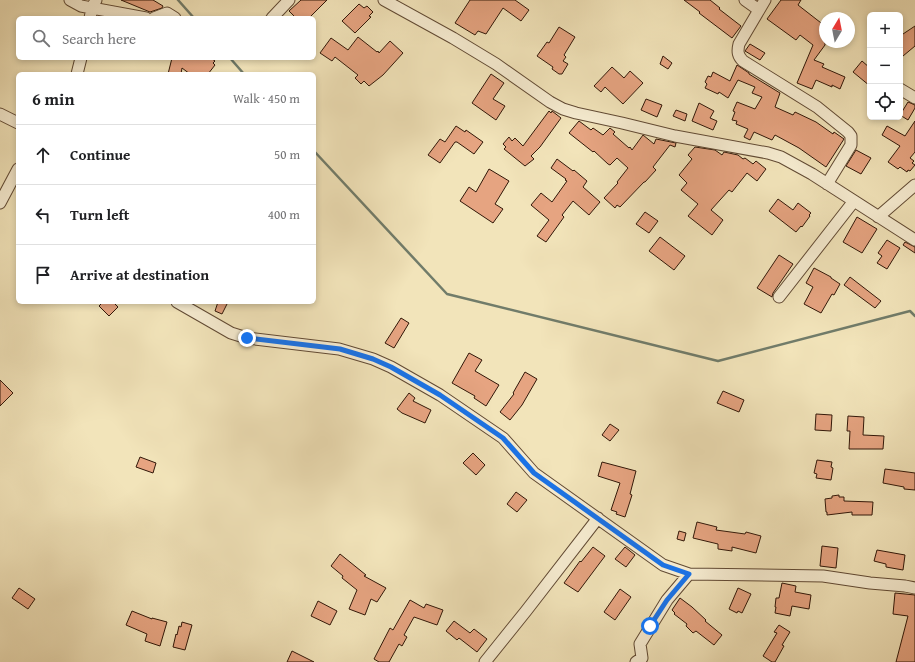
<!DOCTYPE html>
<html lang="en">
<head>
<meta charset="utf-8">
<style>
  :root { --surface:#fff; --page:#f2f2f2; --text:#202124; --muted:#757577; --line:#e0e0e0 }
  body { margin:0; font-family:"Gentium Book Plus",serif; background:var(--page); color:var(--text) }
  .controls { position:absolute; right:12px; top:12px; display:grid; overflow:hidden; border-radius:6px; box-shadow:0 2px 6px #0003 }
  .controls button { width:36px; height:36px; display:grid; place-items:center; padding:0; border:0; border-bottom:1px solid var(--line); background:var(--surface); color:var(--text); font:20px sans-serif }
  .compass { position:absolute; left:819px; top:12px; width:36px; height:36px; border-radius:50%; background:var(--surface); box-shadow:0 2px 6px #0003; rotate:10deg }
  .stop { position:absolute; width:12px; height:12px; margin:-9px; border:3px solid #1a73e8; border-radius:50%; background:#fff }
  .stop.end { background:#1a73e8; border-color:#fff; box-shadow:0 1px 4px #0008 }
  .list { margin:0; padding:0; list-style:none }
  h2 { display:flex; justify-content:space-between; align-items:center; height:52px; margin:0; padding:0 16px; font-size:17px }
  h2 small { font-size:13px; font-weight:400; color:var(--muted) }
  .list li { display:grid; grid-template-columns:26px 1fr auto; gap:12px; align-items:center; box-sizing:border-box; height:60px; padding:0 16px; border-top:1px solid var(--line) }
  .list b { display:block; font-size:15px; white-space:nowrap }
  .list em { font-size:13px; font-style:normal; color:var(--muted) }
  .icon { flex:none; width:22px; height:22px; fill:none; stroke:currentColor; stroke-width:2; stroke-linecap:round; stroke-linejoin:round }
  .map { position:relative; flex:none; width:915px; height:662px; overflow:hidden }
  .search { position:absolute; background:var(--surface); box-shadow:0 2px 6px #0003; left:16px; top:16px; width:300px; height:44px; display:flex; align-items:center; gap:10px; box-sizing:border-box; padding:0 14px; border-radius:6px; color:var(--muted); font-size:15px }
  .panel { position:absolute; background:var(--surface); box-shadow:0 2px 6px #0003; left:16px; top:72px; width:300px; height:232px; border-radius:6px }
  .map>svg:first-child { display:block }
  .lines { fill:none; stroke-linecap:round; stroke-linejoin:round }
  .stream { stroke:#717c6a; stroke-width:2.5 }
  .building { fill:#e6a481; stroke:#311708 }
  .minor-casing { stroke:#614a34; stroke-width:13 }
  .minor { stroke:#f7edd2; stroke-width:11 }
  .route { stroke:#1a73e8; stroke-width:5 }
</style>
</head>
<body>
<div class="map">
<svg width="915" height="662" viewBox="0 0 915 662">
  <rect width="100%" height="100%" fill="#f2e4ba"/>
  <filter id="stains"><feTurbulence type="fractalNoise" baseFrequency=".005" numOctaves="4"/><feColorMatrix values="0 0 0 0 .2 0 0 0 0 .09 0 0 0 0 .02 0 0 0 .5 -.17"/></filter>
  <radialGradient id="worn" r=".72"><stop offset=".6" stop-color="#630" stop-opacity="0"/><stop offset="1" stop-color="#630" stop-opacity=".3"/></radialGradient>
  <g class="lines">
    <path class="stream" d="M178,0L194,18
      M230,58L244,74
      M314,151L447,294L718,361L910,311L915,316"/>
  </g>
  <path class="building" d="M121,0H153L163,6L162,8L150,12Z
    M301,0H327L309,18H296L289,11Z
    M470,0H515L529,10L521,21L503,8L486,34L478,31L475,35L455,23Z
    M684,0H710L720,8L719,9L741,26L732,38L699,13L700,12Z
    M781,0H801L798,5L825,26V45L814,60L824,64L822,67L845,77L840,89L832,85V87L816,80L812,89L797,83L813,45L800,35L796,40L767,19Z
    M359,4L364,8L367,6L373,12L369,16L371,17L355,33L342,21Z
    M915,26V46L903,56L900,52V36Z
    M559,27L575,37L564,55L566,57L563,61L568,64L562,74H559L552,69L553,67L537,56L547,42L549,43Z
    M358,37L377,52L378,51L379,53L390,41L403,53L383,75L369,86L364,81L361,84L355,78L358,75L335,57L332,61L320,53L331,38L348,50Z
    M750,44L765,53L760,60L745,51Z
    M663,56L672,63L668,69L660,64Z
    M172,58H211L215,61L213,63L215,65L208,74H190L182,68L181,74H168Z
    M862,61L870,68V86L853,72Z
    M737,65L749,73V74L780,93L775,107L793,115L795,112L816,122L833,134L834,132L844,139L826,167L799,148L775,135L772,140L754,132L750,140L744,137L748,129L736,124L737,121L732,120L735,112L733,111L737,102L755,109L762,97L752,93L755,87L738,80L728,98L719,92L718,94L705,88L707,84L705,82L708,76L711,77L713,72L730,81Z
    M612,67L624,78L630,71L643,83L623,104L605,87L601,92L594,86Z
    M491,74L504,83L493,99L505,106L496,120L472,103Z
    M646,99L662,105L657,117L641,110Z
    M908,102L915,105V108L908,120L900,115Z
    M699,103L714,111L710,118L717,121L713,130L692,121Z
    M676,110L687,114L685,121L673,116Z
    M549,111L551,113L552,111L561,118L540,147L531,156L534,159L525,166L504,149L506,147L503,144L509,137L512,141L515,138L523,146Z
    M579,121L591,130L593,128L603,135L610,128L615,132L613,134L629,148L630,147L632,150L643,135L654,144L656,139L676,143L675,147L670,145L653,167L656,170L645,182H644L620,207L617,205L615,208L604,198L618,183L617,182L628,168L617,158L610,165L608,164L594,151L593,152L569,133Z
    M915,121V152L910,158L914,161L912,163L915,165L910,171L908,170L907,172L900,167L898,169L888,162L900,146L882,135L887,126L905,136Z
    M456,126L465,132L466,130L483,142L474,154L457,142H455L440,163L428,155L440,139L445,142Z
    M695,147L715,150L722,155L724,152L738,155L743,159L745,158L753,164L756,161L766,169L757,181L747,173L732,192L729,190L711,210L723,220L712,235L688,216L698,204L681,190L687,183L679,175L692,159L688,155Z
    M856,150L871,158L861,174L846,166Z
    M557,159L573,171L574,170L587,181L583,187L600,202L589,215L573,201L562,215L564,217L546,242L537,236L549,220L531,205L541,193L552,202L567,181L565,180L566,179L551,168Z
    M489,169L509,181L495,204L503,209L493,223L460,201L469,187L476,192Z
    M778,199L793,210L798,203L811,213L809,215L810,216L802,227L801,226L796,232L769,211Z
    M645,212L658,221L649,233L636,224Z
    M857,217L877,229L862,253L843,242Z
    M660,237L685,256L674,270L649,251Z
    M887,240L900,248L887,269L877,263L882,256L878,253Z
    M905,242L915,247V253L903,245Z
    M779,255L793,264L773,293L772,297L757,288Z
    M814,268L831,277V278L840,284L834,295L832,294L821,313L804,304L813,287L806,283Z
    M850,277L881,301L875,308L844,285Z
    M103,302H113L118,307L109,316L99,306Z
    M218,302H228L222,314L215,311Z
    M401,318L409,323L394,348L385,343Z
    M469,353L482,360L475,371L499,385L486,406L474,398L475,396L452,383Z
    M525,372L537,379L522,405L510,420L500,412L514,394L513,393Z
    M0,380L13,393L0,406Z
    M723,391L744,400L739,412L717,403Z
    M409,393L415,398L413,401L431,410L425,423L402,413L397,409Z
    M816,414L832,415L831,431L815,430Z
    M848,416L864,417L863,435L884,436L883,449H849L850,431H847Z
    M610,424L619,430L610,441L602,435Z
    M473,453L485,465L476,475L463,463Z
    M140,457L156,463L153,473L136,467Z
    M817,460L832,462L831,467L833,468L831,480L816,478L817,474L814,473Z
    M602,462L636,471L630,494L632,495L625,517L616,514L617,512L611,510L620,483L598,476Z
    M885,469L915,473V490L904,489V487L883,483Z
    M516,492L527,500L517,512L507,504Z
    M839,495V497H844V501L873,502L872,515H852V512L827,515V512H826L825,499L832,498V496Z
    M697,522L717,527L716,530L745,534L746,532L761,536L756,553L732,547V551L718,549V544L693,538Z
    M679,531L686,533L684,541L677,539Z
    M822,546L838,548L836,568L820,566Z
    M593,547L605,556L578,592L564,583L580,561L581,562Z
    M625,547L635,555L626,567L615,559Z
    M877,550L905,555L903,570L886,567V564L874,561Z
    M340,554L366,575L364,576L386,588L377,602L371,599L365,615L349,609L357,590L342,578L343,576L331,566Z
    M782,583L796,586L795,592L811,595L809,609L792,606L790,616L775,613L776,607H775L776,598H779Z
    M19,588L35,599L28,609L12,598Z
    M738,588L751,594L742,613L738,611L737,613L729,609Z
    M620,589L631,597L615,620L604,612Z
    M895,593L915,595V662H896L908,616L893,614Z
    M680,598L692,607L706,620L705,621L722,635L714,645L696,631L693,633L686,626L687,624L674,614L675,613L672,610Z
    M410,600L424,608L426,604L443,610L437,625L414,617L404,635L407,637L402,646L399,644L389,662H379L374,659L390,628L393,630Z
    M318,601L337,611L330,625L311,616Z
    M132,611L152,619V618L167,622L160,646L145,641L147,634L126,625Z
    M454,621L470,633L474,629L487,639L477,652L459,638L457,640L446,631Z
    M182,622L192,625L185,650L173,647L176,634L177,635L179,626L181,627Z
    M779,625L790,632L782,645L784,646L775,662H772L763,656L777,633L774,632Z
    M292,651L314,662H287Z"/>
  <g class="lines">
    <g class="minor-casing">
      <path id="minor" d="M70,0L81,6L146,18
        M384,0L453,38L496,64L550,102L563,109L576,113L622,123L675,136L768,153L781,157L812,174L915,240
        M745,0L759,10
        M765,0L739,44C737,52 738,56 743,61L817,107L848,132L851,136V145L827,184
        M90,18L92,8L96,0
        M154,18L167,13L175,18
        M272,18L289,0
        M77,74L81,58
        M900,89L915,98
        M0,114L18,123
        M0,203L18,169
        M878,217L915,185
        M779,297L854,201
        M177,302L231,333L247,338L339,349L373,359L391,367L440,395L503,438L534,473L663,565L689,574L823,576L870,583L905,586L915,588
        M485,662L526,611L598,518
        M636,662L642,658L640,644L667,600L689,574"/>
    </g>
    <use href="#minor" class="minor"/>
  </g>
  <g class="lines">
    <path class="route" d="M247,338L340,349L373,359L391,367L440,395L503,438L534,473L663,565L689,574L667,600L650,626"/>
  </g>
  <rect width="100%" height="100%" filter="url(#stains)"/>
  <rect width="100%" height="100%" fill="url(#worn)"/>
</svg>
<div class="controls">
<button>+</button>
<button>−</button>
<button><svg class="icon" aria-label="locate" viewBox="0 0 24 24"><circle cx="12" cy="12" r="6"/><path d="M12 2v4M12 18v4M2 12h4M18 12h4"/></svg></button>
</div>
<svg class="compass" viewBox="-18 -18 36 36"><path d="M0-13l5 13h-10z" fill="#e53935"/><path d="M0 13l5-13h-10z" fill="#757577"/></svg>
<div class="stop" style="left:650px;top:626px"></div>
<div class="stop end" style="left:247px;top:338px"></div>
<div class="search"><svg class="icon" aria-label="search" viewBox="0 0 24 24"><circle cx="10" cy="10" r="6"/><path d="M15 15l6 6"/></svg>Search here</div>
<section class="panel">
<h2>6 min<small>Walk · 450 m</small></h2>
<ul class="list">
<li><svg class="icon" aria-label="ahead" viewBox="0 0 24 24"><path d="M12 20V5M6 11l6-6 6 6"/></svg><div><b>Continue</b></div><em>50 m</em></li>
<li><svg class="icon" aria-label="left" viewBox="0 0 24 24"><path d="M17 20v-9H6M10 6l-5 5 5 5"/></svg><div><b>Turn left</b></div><em>400 m</em></li>
<li><svg class="icon" aria-label="arrive" viewBox="0 0 24 24"><path d="M6 21V4h12l-3 4 3 4H6"/></svg><div><b>Arrive at destination</b></div></li>
</ul>
</section>
</div>
</body>
</html>
